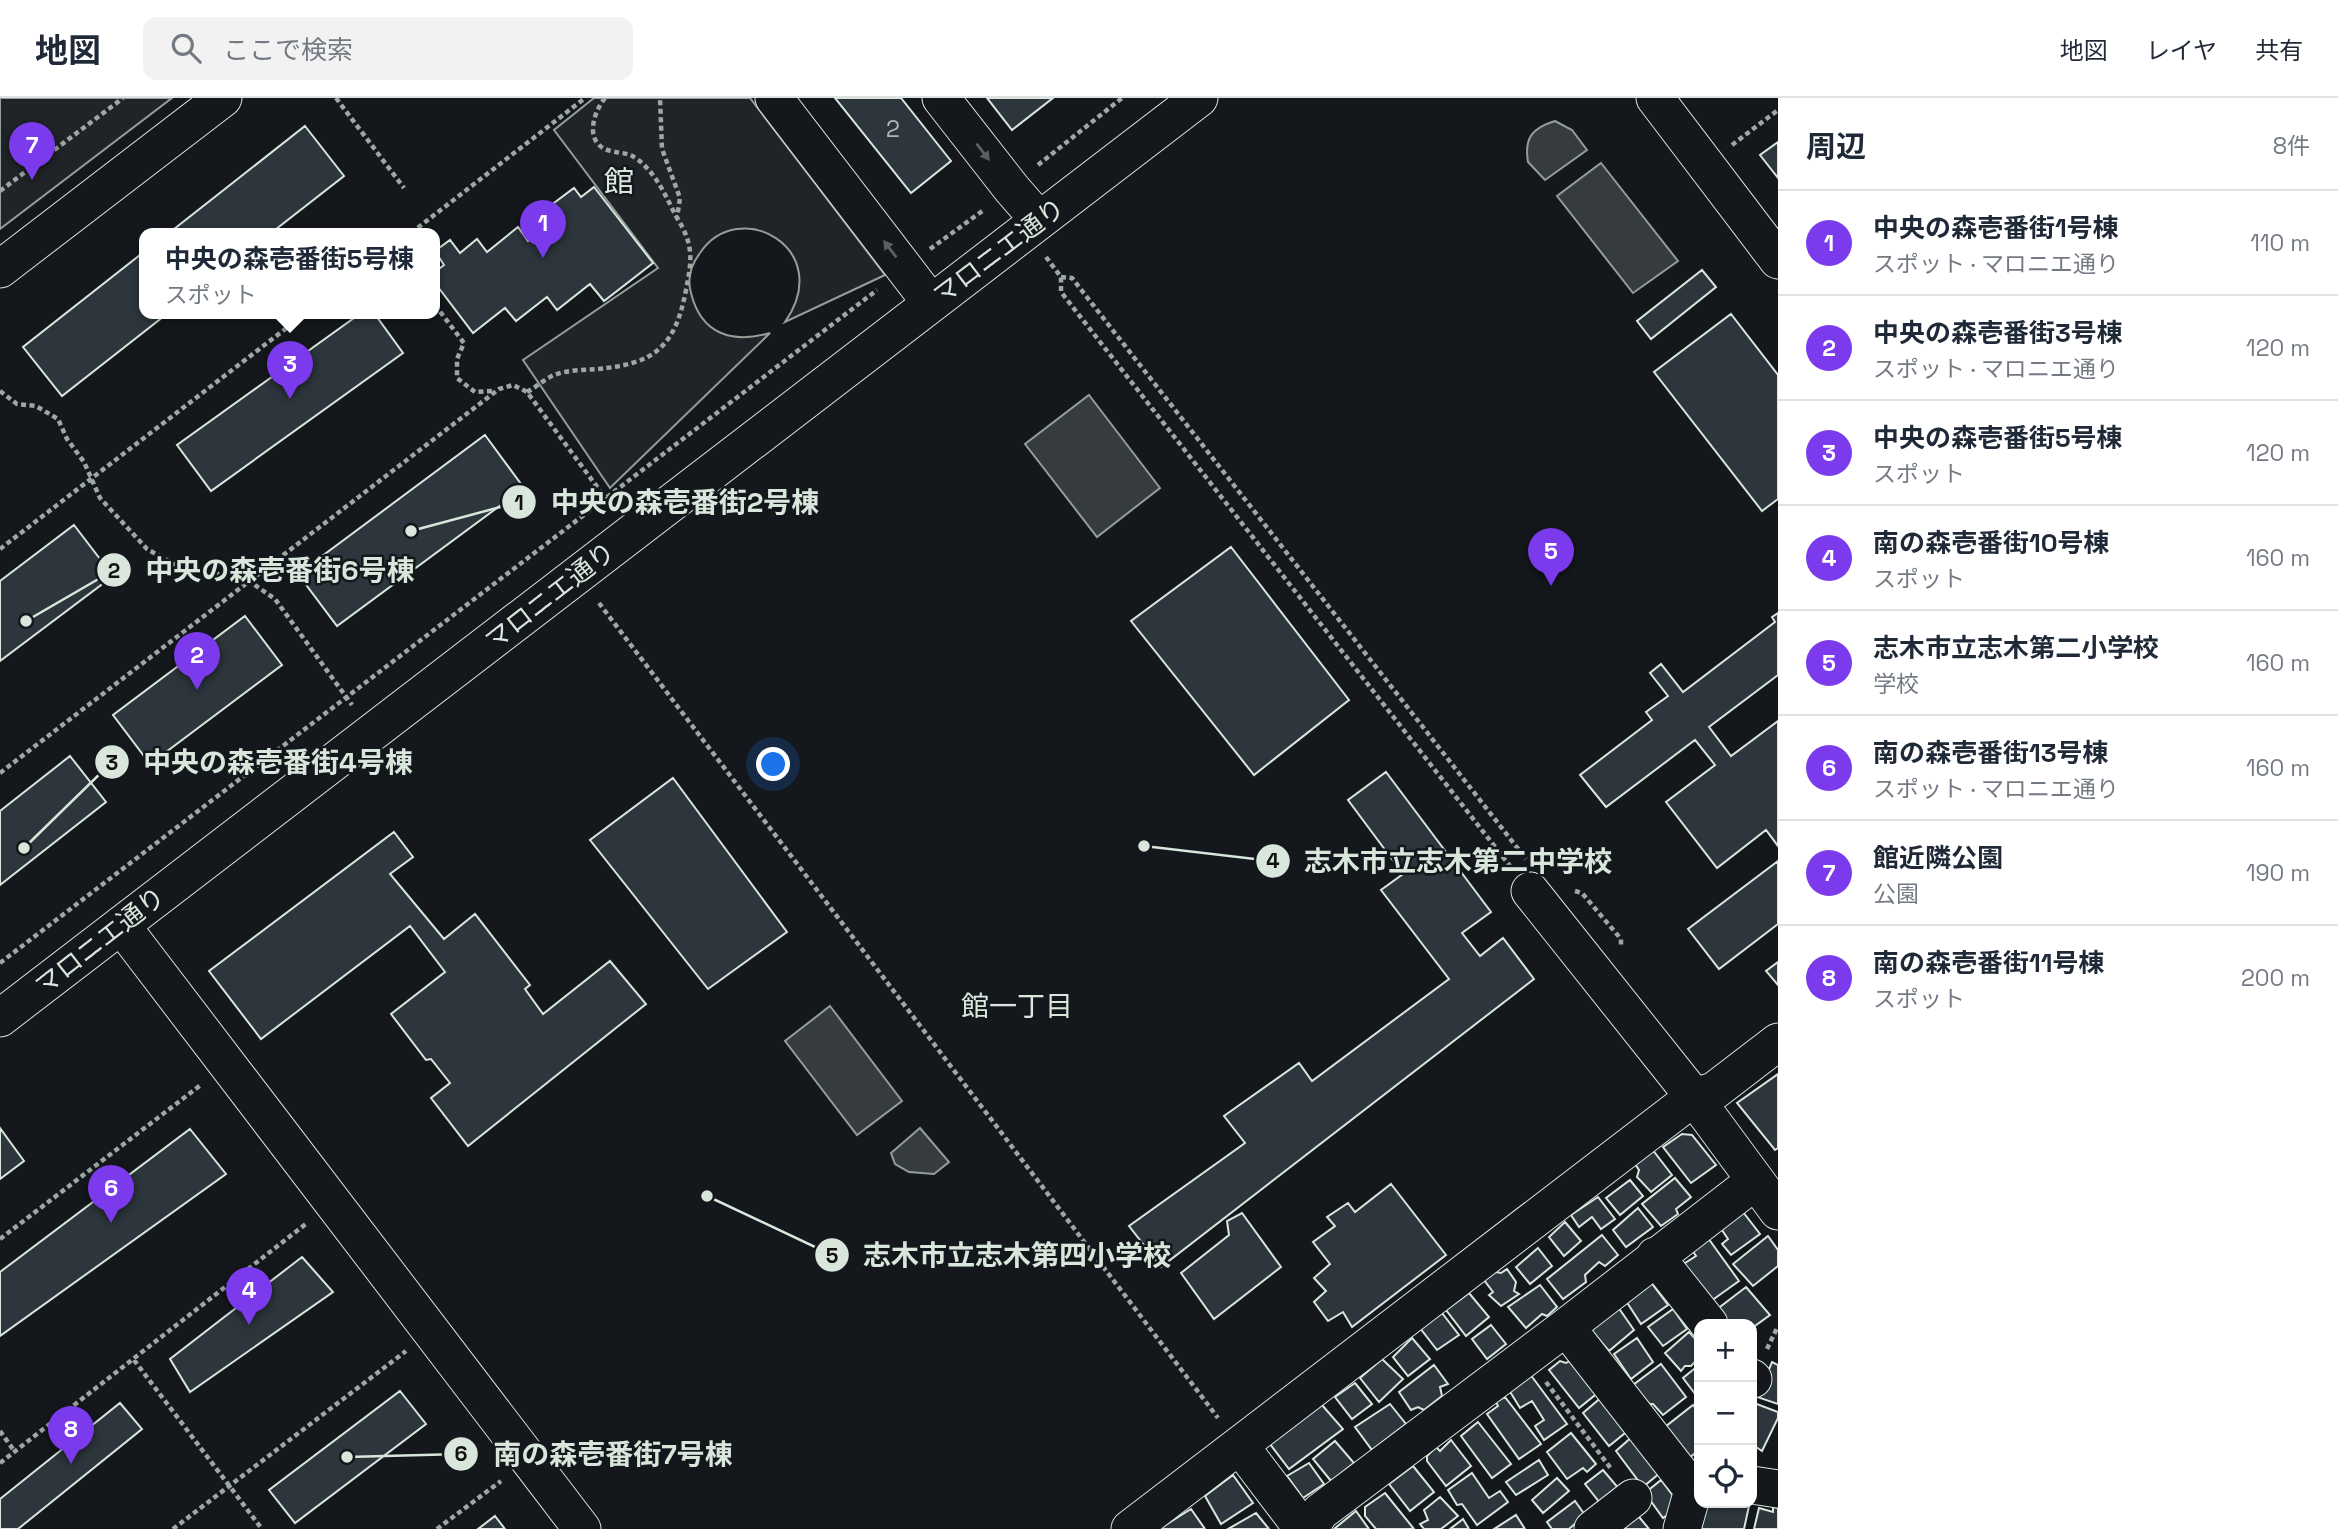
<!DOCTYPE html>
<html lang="ja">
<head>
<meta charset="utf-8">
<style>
  :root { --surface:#fff; --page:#f2f2f3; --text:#1f2937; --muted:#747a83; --line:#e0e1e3; --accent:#7c3aed }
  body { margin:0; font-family:"Space Grotesk","Noto Sans JP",sans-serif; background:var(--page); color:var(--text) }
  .controls { position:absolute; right:21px; bottom:21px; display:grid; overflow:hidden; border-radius:14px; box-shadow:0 2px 5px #0004 }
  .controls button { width:63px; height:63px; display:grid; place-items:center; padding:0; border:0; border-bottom:2px solid var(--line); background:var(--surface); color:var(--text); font:35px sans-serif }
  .you { position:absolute; left:774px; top:667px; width:24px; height:24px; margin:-18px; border:5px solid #fff; border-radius:50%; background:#1a73e8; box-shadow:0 0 0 10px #1a73e833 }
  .badge { display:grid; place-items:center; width:46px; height:46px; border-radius:50%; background:var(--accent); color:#fff; font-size:23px; font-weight:700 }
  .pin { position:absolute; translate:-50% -58px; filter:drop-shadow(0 2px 4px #0008) }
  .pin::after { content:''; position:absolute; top:37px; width:24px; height:21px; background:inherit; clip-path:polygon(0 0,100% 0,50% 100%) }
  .popup { position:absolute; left:139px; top:130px; width:301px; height:91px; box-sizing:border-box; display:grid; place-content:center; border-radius:14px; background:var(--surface); filter:drop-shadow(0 2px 5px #0005); font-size:23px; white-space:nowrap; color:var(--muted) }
  .popup b { font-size:26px; color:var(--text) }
  .popup::after { content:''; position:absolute; left:50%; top:100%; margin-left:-14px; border:14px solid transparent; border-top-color:var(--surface) }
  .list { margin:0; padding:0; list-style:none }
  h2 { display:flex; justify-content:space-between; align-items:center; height:91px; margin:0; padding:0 28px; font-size:30px }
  h2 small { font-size:23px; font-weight:400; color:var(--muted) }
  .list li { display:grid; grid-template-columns:46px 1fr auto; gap:21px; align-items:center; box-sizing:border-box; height:105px; padding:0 28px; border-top:2px solid var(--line) }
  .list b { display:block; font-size:26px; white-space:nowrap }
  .list p { margin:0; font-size:23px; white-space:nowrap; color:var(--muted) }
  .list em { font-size:23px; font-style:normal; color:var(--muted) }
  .icon { flex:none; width:38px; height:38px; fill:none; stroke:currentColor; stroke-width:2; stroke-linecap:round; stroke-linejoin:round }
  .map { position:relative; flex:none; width:1778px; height:1431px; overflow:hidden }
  header { display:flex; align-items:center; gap:42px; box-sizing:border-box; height:98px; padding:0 35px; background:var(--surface); border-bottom:2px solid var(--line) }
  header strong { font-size:33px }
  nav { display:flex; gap:38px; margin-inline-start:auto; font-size:24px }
  .search { width:490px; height:63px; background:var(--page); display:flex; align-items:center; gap:18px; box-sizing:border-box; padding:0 24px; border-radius:14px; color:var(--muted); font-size:26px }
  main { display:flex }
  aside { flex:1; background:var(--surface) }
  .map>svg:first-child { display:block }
  .green { fill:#202428; stroke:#939e99; stroke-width:2 }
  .water { fill:#363b3e; stroke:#939e99; stroke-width:2 }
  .building { fill:#2c363c; stroke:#d8e6dc; stroke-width:2 }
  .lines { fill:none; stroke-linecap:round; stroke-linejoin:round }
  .minor-casing { stroke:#d8e6dc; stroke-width:39 }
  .path { stroke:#9da8a2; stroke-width:4.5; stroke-dasharray:5 3.5; stroke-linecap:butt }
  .minor { stroke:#14181c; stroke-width:37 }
  .oneway { fill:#59605f }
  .labels { text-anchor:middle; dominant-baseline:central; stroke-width:5; stroke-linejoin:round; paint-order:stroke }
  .number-label { font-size:23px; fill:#adbab4 }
  .street-label { font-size:26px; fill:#d8e6dc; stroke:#14181c }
  .neighbourhood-label { font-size:28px; fill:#d8e6dc; stroke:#14181c }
  .quarter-label { font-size:30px; fill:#d8e6dc; stroke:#14181c }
  .leader { fill:none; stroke:#d8e6dc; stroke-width:2.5 }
  .callout-dot { fill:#d8e6dc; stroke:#14181c; stroke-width:2.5 }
  .mark-label { font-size:21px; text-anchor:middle; font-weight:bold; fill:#111 }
  .callout-label { font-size:28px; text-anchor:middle; font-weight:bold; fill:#d8e6dc; stroke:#14181c; stroke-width:5; stroke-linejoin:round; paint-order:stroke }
</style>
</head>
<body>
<header>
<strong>地図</strong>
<div class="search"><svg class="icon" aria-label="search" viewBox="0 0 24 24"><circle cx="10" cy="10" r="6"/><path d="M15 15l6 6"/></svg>ここで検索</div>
<nav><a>地図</a><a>レイヤ</a><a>共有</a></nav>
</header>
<main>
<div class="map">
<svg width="1778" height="1431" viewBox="0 0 1778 1431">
  <rect width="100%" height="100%" fill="#14181c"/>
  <path class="green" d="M0,0H172L0,131Z
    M594,0H750L885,177L785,224C836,151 739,97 700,155C691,167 687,181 691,195C701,236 732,246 770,235L610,390L523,262L658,170L554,32Z"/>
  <path class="water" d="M1555,23L1572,32L1587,52L1545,82L1528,64C1524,40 1532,30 1555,23Z
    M1601,65L1678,163L1633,195L1557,98Z
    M1089,297L1160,390L1097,439L1025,346Z
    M830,908L902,1003L857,1037L785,943Z
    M920,1030L949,1064L934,1076L909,1074L895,1066L891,1055Z"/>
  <path class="building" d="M835,0H901L951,63L911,95Z
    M987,0H1053L1012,32Z
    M305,28L344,78L271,135H169Z
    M1778,44V80L1760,57Z
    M594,89L653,165L604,203L590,186L557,212L547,199L516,223L505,210L473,235L435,185V174L444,167L435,153L450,142L460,155L477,141L487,154L518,129L528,143L559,119L550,108L574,90L581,99Z
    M145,153V215H168L62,298L23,249Z
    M1702,172L1716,189L1651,241L1637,223Z
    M361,215H374L403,255L211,393L177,347Z
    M1731,216L1778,277V401L1762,413L1654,274Z
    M485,337L524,390L337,528L298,476Z
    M74,427L113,478L0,563V483Z
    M1231,449L1349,602L1254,677L1131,523Z
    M1778,515V577L1709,629L1731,658L1778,623V748L1766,732L1717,770L1666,704L1715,667L1695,642L1606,709L1580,677L1652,622L1646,614L1668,598L1650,575L1661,566L1683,594L1775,524L1772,519Z
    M245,518L282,567L150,666L113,617Z
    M70,658L106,704L0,787V713Z
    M1386,674L1491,814L1462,835L1480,858L1503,840L1534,881L1161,1169L1129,1128L1245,1045L1224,1018L1299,965L1312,983L1449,881L1381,792L1403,776L1348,702Z
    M673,680L787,834L708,891L590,742Z
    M394,734L413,759L390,776L444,841L475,816L530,887L525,891L543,916L610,863L646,906L468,1048L431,1000L450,985L431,961L426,962L391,916L445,874L410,828L261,941L209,873Z
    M1778,763V826L1719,871L1688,831Z
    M1778,864V887L1766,873Z
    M1778,976V1050L1775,1052L1737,1005Z
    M0,1030L24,1063L0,1081Z
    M190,1031L226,1076L0,1238V1174Z
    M1682,1036L1692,1037L1716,1067L1691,1085L1663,1049Z
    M1652,1051L1672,1077L1651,1094L1637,1079L1639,1072L1635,1066Z
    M1675,1080L1691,1099L1676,1111L1678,1116L1661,1128L1642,1106Z
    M1630,1082L1643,1098L1620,1117L1606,1100Z
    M1391,1086L1446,1157L1352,1229L1343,1214L1328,1223L1314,1204L1326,1193L1314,1180L1330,1166L1313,1144L1335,1128L1327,1119L1348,1105L1355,1114Z
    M1598,1099L1615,1121L1601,1131L1592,1119L1579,1129L1571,1117Z
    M1638,1110L1653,1129L1626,1149L1613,1132Z
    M1743,1114L1760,1136L1731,1157L1722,1146L1728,1141L1720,1129Z
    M1242,1115L1281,1169L1214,1221L1181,1175L1229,1137L1227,1123Z
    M1565,1124L1581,1143L1564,1158L1549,1139Z
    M1602,1137L1618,1157L1605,1168L1599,1164L1585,1177L1586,1184L1563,1201L1547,1181Z
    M1768,1138L1778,1152V1168L1753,1188L1733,1166Z
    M1708,1140L1739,1183L1711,1203L1682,1167L1696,1158L1692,1152Z
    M1538,1150L1552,1168L1530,1186L1516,1169Z
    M302,1159L333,1194L190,1294L170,1261Z
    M1507,1171L1516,1184L1514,1193L1519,1196L1501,1208L1489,1197L1493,1194L1484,1182L1496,1174L1501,1175Z
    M1650,1183L1668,1207L1641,1226L1626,1203Z
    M1540,1187L1557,1209L1547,1218L1542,1216L1526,1230L1508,1209Z
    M1746,1189L1770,1217L1752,1230V1226H1727L1716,1212Z
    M1469,1195L1489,1219L1466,1238L1446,1212Z
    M1618,1209L1634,1232L1609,1253L1590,1231Z
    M1673,1211L1687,1231L1663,1248L1648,1229Z
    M1442,1215L1459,1237L1437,1252L1420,1230Z
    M1491,1227L1506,1246L1487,1261L1472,1241Z
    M1689,1234L1699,1245V1260L1691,1268H1685L1681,1273L1665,1255Z
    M1412,1240L1430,1261L1408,1278L1393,1259Z
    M1637,1240L1653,1264L1631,1281L1614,1256Z
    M1575,1260L1600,1293L1579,1310L1549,1272L1560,1263L1566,1265Z
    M1382,1261L1403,1281L1379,1304L1360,1280Z
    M1772,1264L1778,1267V1306L1757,1299Z
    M1661,1266L1686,1299L1663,1317L1653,1306H1649L1633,1287Z
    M1434,1267L1448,1286L1440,1289L1442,1298L1424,1312L1418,1309L1411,1312L1399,1294Z
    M1699,1267V1301L1683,1280Z
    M1530,1276L1567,1326L1544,1342L1535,1328L1544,1322L1532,1303L1520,1310L1509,1292Z
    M1355,1285L1372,1306L1352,1321L1335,1299Z
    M400,1293L426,1326L295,1425L269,1392Z
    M1603,1298L1630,1331L1609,1348L1583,1315Z
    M1505,1299L1541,1346L1519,1361L1487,1316L1498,1308L1496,1304Z
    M120,1305L142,1331L18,1431H0V1401Z
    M1754,1305L1778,1314V1320L1762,1353L1756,1349L1752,1358Z
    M1390,1306L1406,1326L1372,1352L1355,1329Z
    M1322,1307L1343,1331L1289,1371L1270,1346Z
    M1693,1307L1699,1315V1352L1689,1360L1665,1329Z
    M1478,1324L1511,1366L1492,1380L1461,1338Z
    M1571,1335L1596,1366L1587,1374L1583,1370L1567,1381L1547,1354Z
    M1633,1338L1661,1374L1643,1389L1616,1353Z
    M1451,1342L1471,1368L1446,1388L1427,1363V1358L1436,1349L1440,1353Z
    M1335,1343L1354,1365L1331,1383L1313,1361Z
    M1539,1362L1548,1377L1516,1397L1506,1384Z
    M1309,1365L1324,1386L1303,1400L1287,1378Z
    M1413,1368L1434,1394L1410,1413L1389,1386Z
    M1603,1372L1620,1392L1600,1405L1585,1386Z
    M1472,1375L1489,1400L1500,1393L1508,1404L1477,1427L1462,1406L1457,1407L1448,1392Z
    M1233,1377L1253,1405L1221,1426L1205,1398Z
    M1557,1380L1569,1393L1543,1415L1532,1402Z
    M1661,1382L1674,1399L1670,1415L1663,1420L1645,1395Z
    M1385,1395L1414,1431H1376L1365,1418V1409Z
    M1440,1399L1458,1418L1441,1431H1424L1420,1426L1428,1422L1424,1412Z
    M1575,1403L1585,1417L1569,1431H1552L1547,1424Z
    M1705,1405L1724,1409V1405L1749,1408L1744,1431H1701Z
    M1773,1409L1778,1410V1431H1754L1759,1410L1773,1414Z
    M1191,1411L1205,1431H1159Z
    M1356,1413L1369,1431H1334Z
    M1635,1414L1649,1431H1620Z
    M1256,1415L1269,1431H1228Z
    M1516,1417L1525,1431H1494Z
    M495,1418L505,1431H478Z
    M1463,1421L1469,1431H1450Z"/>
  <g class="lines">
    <g class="minor-casing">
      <path id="minor" d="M774,0L931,205
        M941,0L1012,91L1039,122
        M1655,0L1778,162
        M0,171L223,0
        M1530,793L1694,999L1778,1113
        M121,827L582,1431
        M0,920L1199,0
        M1655,1158L1709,1226
        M1566,1229L1693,1392
        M1752,1280L1753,1281
        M1240,1348L1303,1431
        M1752,1387L1778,1391
        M1130,1431L1694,999L1714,993L1778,944
        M1309,1431L1320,1414L1566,1229L1755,1083
        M1593,1431L1633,1400
        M1682,1431L1693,1392L1699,1390"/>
    </g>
    <path class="path" d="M336,0L404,90
      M605,0C592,16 584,47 611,53C622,56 628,54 637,61C657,76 666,99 677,120L680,100L662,51L660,0
      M1732,47L1778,12
      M1038,67L1122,0
      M0,93L123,0
      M411,135L585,0
      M930,151L985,111
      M1046,159L1061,179V194L1510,768
      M1061,179L1072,180L1526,761
      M435,207L464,245L457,261V280L475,294L493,293
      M0,293L17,306L36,308L58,321L67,341L84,364L100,400L147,451L174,466L249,483L275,501L352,607
      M527,294C536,289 545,281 554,277C567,272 583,272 597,271C655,266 675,249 686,192C692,162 694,147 677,120
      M0,451L306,215
      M599,505L1218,1320
      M0,675L499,291L513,287L527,294L606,401
      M1575,793L1582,795L1621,841V849
      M0,865L877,192
      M0,1141L202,986
      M1767,1251L1778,1228
      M134,1262L262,1431
      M1546,1284L1612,1372
      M0,1333L15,1354
      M0,1365L307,1125
      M173,1431L406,1253
      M437,1431L501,1383"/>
    <use href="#minor" class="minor"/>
  </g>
  <defs><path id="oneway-solid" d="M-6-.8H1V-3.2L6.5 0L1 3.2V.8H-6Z" transform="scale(1.75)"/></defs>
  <g class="oneway">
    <use href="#oneway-solid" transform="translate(983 54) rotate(52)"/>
    <use href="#oneway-solid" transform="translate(890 151) rotate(-127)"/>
  </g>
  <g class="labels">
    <g class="number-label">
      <text x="893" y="31">2</text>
    </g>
    <g class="street-label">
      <text transform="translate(999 153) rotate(-37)">マロニエ通り</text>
      <text transform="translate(550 498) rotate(-38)">マロニエ通り</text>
      <text transform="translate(100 843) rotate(-38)">マロニエ通り</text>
    </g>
    <g class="neighbourhood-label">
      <text x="1017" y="908">館一丁目</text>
    </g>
    <g class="quarter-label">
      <text x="619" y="83">館</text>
    </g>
  </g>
  <path class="leader" d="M411 433L519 404M26 523L114 472M24 750L112 664M1144 748L1273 763M707 1098L832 1157M347 1359L461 1356"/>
  <g class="callout-dot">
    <circle cx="411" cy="433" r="7"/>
    <circle cx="26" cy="523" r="7"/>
    <circle cx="24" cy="750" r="7"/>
    <circle cx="1144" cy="748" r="7"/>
    <circle cx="707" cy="1098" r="7"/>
    <circle cx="347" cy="1359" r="7"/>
    <circle cx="519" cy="404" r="18"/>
    <circle cx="114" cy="472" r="18"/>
    <circle cx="112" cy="664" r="18"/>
    <circle cx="1273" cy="763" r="18"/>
    <circle cx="832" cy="1157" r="18"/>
    <circle cx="461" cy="1356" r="18"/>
  </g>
  <g class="mark-label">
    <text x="519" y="412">1</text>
    <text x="114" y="480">2</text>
    <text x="112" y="672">3</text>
    <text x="1273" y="770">4</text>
    <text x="832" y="1165">5</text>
    <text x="461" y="1363">6</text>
  </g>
  <g class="callout-label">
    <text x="685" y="414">中央の森壱番街2号棟</text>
    <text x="280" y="482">中央の森壱番街6号棟</text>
    <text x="278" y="674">中央の森壱番街4号棟</text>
    <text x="1458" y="773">志木市立志木第二中学校</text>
    <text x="1017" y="1167">志木市立志木第四小学校</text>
    <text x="613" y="1366">南の森壱番街7号棟</text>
  </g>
</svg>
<div class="controls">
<button>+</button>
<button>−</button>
<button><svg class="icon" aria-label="locate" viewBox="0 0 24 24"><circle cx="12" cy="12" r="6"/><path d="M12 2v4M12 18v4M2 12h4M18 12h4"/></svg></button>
</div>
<div class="you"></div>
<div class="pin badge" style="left:543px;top:160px">1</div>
<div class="pin badge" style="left:197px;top:592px">2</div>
<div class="pin badge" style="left:290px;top:301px">3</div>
<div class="popup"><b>中央の森壱番街5号棟</b>スポット</div>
<div class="pin badge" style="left:249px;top:1227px">4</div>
<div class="pin badge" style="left:1551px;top:488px">5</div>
<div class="pin badge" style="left:111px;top:1125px">6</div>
<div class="pin badge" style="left:32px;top:82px">7</div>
<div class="pin badge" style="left:71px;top:1366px">8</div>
</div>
<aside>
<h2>周辺<small>8件</small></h2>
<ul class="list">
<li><span class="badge">1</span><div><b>中央の森壱番街1号棟</b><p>スポット · マロニエ通り</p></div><em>110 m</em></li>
<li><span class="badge">2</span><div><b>中央の森壱番街3号棟</b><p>スポット · マロニエ通り</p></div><em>120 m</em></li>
<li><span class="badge">3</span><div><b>中央の森壱番街5号棟</b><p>スポット</p></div><em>120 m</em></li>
<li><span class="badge">4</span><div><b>南の森壱番街10号棟</b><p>スポット</p></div><em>160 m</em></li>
<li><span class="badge">5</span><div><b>志木市立志木第二小学校</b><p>学校</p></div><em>160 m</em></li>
<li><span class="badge">6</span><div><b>南の森壱番街13号棟</b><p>スポット · マロニエ通り</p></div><em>160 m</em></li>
<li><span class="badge">7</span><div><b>館近隣公園</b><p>公園</p></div><em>190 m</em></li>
<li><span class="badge">8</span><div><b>南の森壱番街11号棟</b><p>スポット</p></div><em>200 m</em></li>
</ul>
</aside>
</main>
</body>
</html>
